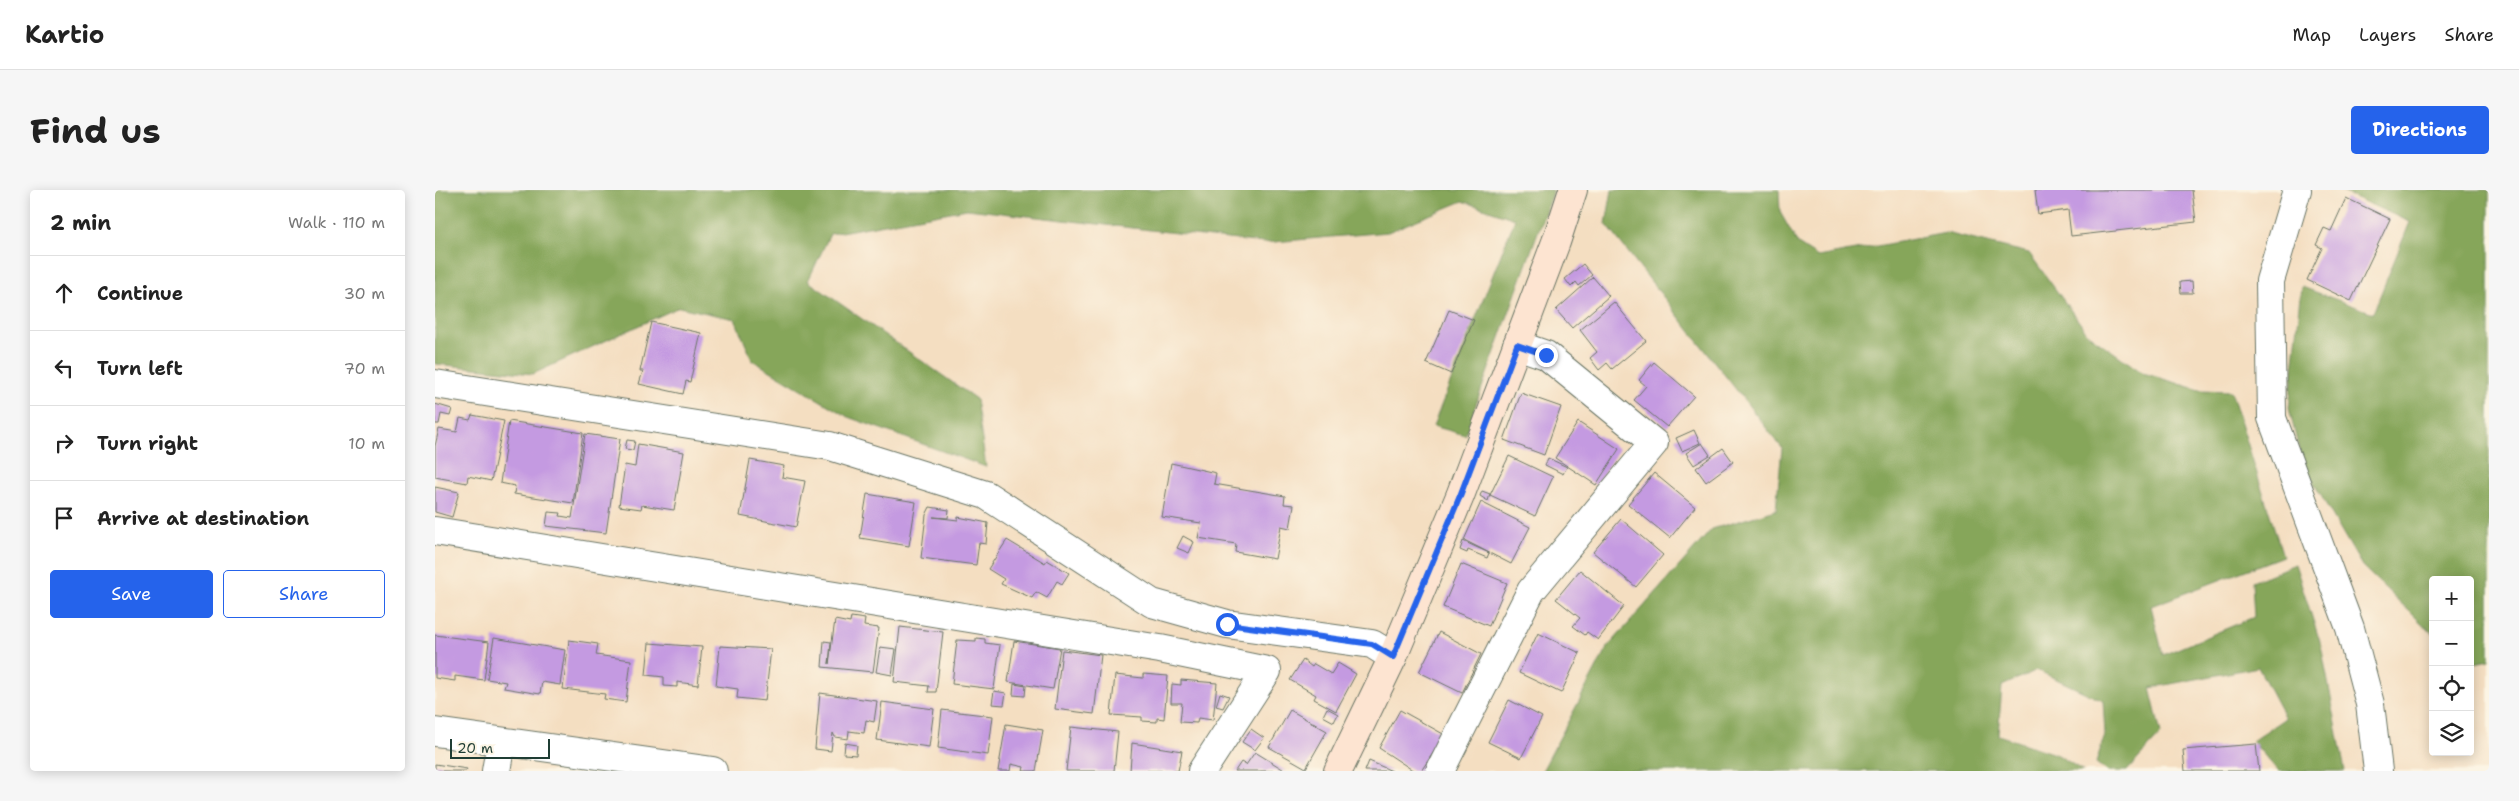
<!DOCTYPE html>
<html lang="en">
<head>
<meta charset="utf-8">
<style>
  :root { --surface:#fff; --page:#f6f6f6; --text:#222; --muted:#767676; --line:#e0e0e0; --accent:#2563eb }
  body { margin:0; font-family:"Shantell Sans",sans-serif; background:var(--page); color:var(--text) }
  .controls { position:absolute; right:15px; bottom:15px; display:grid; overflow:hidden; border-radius:5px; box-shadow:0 2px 12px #0003 }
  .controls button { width:45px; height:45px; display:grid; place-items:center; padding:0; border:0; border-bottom:1px solid var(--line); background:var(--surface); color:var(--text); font:25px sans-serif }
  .scale { position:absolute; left:15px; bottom:12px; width:100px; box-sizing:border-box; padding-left:5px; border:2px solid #1f3d34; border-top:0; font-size:14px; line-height:18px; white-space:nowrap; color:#1f3d34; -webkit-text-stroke:4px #fcf5e5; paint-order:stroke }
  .stop { position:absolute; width:15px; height:15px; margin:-11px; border:4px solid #2563eb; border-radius:50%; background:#fff }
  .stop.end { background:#2563eb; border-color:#fff; box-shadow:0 1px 5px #0008 }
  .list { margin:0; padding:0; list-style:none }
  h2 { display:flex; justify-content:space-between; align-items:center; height:65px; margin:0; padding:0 20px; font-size:21px }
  h2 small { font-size:16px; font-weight:400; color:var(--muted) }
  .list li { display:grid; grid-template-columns:32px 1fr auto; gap:15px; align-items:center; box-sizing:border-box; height:75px; padding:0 20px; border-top:1px solid var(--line) }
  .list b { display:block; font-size:19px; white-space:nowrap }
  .list em { font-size:16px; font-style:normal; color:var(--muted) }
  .actions { display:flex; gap:10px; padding:15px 20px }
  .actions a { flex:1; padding:11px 0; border:1px solid var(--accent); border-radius:5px; text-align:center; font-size:18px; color:var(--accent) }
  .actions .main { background:var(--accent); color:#fff }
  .icon { flex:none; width:28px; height:28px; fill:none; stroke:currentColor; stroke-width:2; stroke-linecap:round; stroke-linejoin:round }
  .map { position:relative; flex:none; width:2054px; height:581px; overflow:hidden; border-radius:5px }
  header { display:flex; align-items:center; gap:30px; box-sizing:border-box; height:70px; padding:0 25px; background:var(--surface); border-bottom:1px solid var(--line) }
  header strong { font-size:24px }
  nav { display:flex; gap:28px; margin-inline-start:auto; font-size:18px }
  .intro { display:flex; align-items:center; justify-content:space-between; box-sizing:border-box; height:120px; padding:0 30px }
  h1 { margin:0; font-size:35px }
  .button { padding:12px 22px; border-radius:5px; background:var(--accent); color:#fff; font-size:18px; font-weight:700 }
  main { display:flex; gap:30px; padding:0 30px }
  aside { flex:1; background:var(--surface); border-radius:5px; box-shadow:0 2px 12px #0003 }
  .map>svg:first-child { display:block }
  .forest { fill:#86a65a; stroke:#527247 }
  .building { fill:#c49ae1 }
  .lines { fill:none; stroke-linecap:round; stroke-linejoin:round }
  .street-casing { stroke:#6a7565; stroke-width:30 }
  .secondary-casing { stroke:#6a7565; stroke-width:30 }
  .street { stroke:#fff; stroke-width:28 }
  .secondary { stroke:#fde4d1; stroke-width:28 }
  .route { stroke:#2563eb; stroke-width:6 }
</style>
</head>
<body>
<header>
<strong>Kartio</strong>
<nav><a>Map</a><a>Layers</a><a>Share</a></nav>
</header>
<div class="intro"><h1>Find us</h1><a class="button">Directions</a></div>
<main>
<aside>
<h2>2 min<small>Walk · 110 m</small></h2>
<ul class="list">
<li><svg class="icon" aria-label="ahead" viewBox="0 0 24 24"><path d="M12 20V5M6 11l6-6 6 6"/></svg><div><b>Continue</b></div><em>30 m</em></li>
<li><svg class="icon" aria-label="left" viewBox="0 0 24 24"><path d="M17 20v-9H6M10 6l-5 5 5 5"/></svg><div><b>Turn left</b></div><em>70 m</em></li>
<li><svg class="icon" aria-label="right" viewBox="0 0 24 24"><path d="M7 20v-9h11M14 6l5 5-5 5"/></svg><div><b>Turn right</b></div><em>10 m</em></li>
<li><svg class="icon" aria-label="arrive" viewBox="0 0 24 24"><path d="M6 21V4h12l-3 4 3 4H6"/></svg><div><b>Arrive at destination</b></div></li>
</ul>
<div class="actions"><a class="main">Save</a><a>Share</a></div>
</aside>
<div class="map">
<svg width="2054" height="581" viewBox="0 0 2054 581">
  <rect width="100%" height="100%" fill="#fcf5e5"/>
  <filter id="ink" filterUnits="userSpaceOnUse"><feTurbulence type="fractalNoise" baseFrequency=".02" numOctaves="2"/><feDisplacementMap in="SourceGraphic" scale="10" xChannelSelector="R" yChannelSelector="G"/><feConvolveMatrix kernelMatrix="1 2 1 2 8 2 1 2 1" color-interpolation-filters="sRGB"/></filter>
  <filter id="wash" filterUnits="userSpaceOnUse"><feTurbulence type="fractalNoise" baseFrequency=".0096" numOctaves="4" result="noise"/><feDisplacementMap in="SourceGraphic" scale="20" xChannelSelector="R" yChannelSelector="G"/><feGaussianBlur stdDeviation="1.12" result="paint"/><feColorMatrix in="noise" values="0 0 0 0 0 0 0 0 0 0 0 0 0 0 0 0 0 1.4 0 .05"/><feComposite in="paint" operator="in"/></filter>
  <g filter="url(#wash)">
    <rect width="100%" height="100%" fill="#f4dec1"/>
    <path class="forest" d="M0,0H1118L1030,245L998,236L1080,29L1028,11L953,42L828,53L532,19L395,44L373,91L541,209L551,277L413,227L317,170L300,129L244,117L98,184L0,174Z
      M1177,0H1344L1345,22L1363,54L1383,67L1511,43L1594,63L1653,144L1708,183L1765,200L1796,201L1848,366L1716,416L1728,465L1819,427L1817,392L1860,374L1886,455L1910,581H1843L1817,551L1850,528L1823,477L1715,498L1726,544L1692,581H1672L1661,573L1670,544L1668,511L1602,480L1567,496L1563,545L1623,565L1648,581H1107L1172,458L1277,339L1341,320L1347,258L1171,34Z
      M1903,0H2054V470L2035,474V390H1998V444L1927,376L1867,273L1854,218L1867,97L1938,123L1975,32Z"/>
    <g id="blocks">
      <path class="building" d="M1600,0H1757L1761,32L1636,46L1633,20L1603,24Z
        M1911,8L1955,29L1916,111L1872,90L1887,58L1881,55L1889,38L1896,41Z
        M1148,74L1157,85L1144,96L1141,92L1136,97L1130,89Z
        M1158,87L1174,106L1137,138L1121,120Z
        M1757,91L1758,103H1746L1745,92Z
        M1179,112L1211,151L1177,179L1172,173L1164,180L1155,168L1162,162L1145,140Z
        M1014,120L1039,130L1016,184L991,173Z
        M216,132L266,143L255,192L251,191L248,204L204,194L208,181H205Z
        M1219,172L1259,206L1232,237L1199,210L1211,196L1204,190Z
        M1086,203L1126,217L1109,265L1069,250Z
        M0,214L17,219L15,226L6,224L4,234H0Z
        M37,225L69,231L56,291L33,286L32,293L0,287V256L4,239L22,242L25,228L35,230Z
        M74,231L148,243L138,313L79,304L80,296L65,293Z
        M1143,232L1184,259L1161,295L1120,268Z
        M1259,240L1265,253L1247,261L1241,248Z
        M150,244L185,249L171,343L111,336L113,322L126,323L125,326L137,328Z
        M192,250L200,251L198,260L190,259Z
        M1267,253L1275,265L1259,275L1251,263Z
        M203,254L249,262L239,320L207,315L206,319L184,316L190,275L200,277Z
        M1288,258L1298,272L1271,292L1261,278Z
        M1074,266L1118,287L1100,326L1055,305Z
        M1113,268L1132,277L1128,284L1110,275Z
        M315,270L349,276L347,287L370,291L361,337L305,326Z
        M736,273L781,283L779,294L850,306L849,314L859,315L855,338L846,336L840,369L800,362L801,354L763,348L766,333L727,327Z
        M1219,283L1260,317L1235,348L1193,314Z
        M0,297L24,302L17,327L0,322Z
        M1047,301L1055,304L1053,311L1045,306Z
        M432,304L481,312L474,356L425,348Z
        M1046,312L1095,337L1076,374L1029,350Z
        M495,317L514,320L513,328L498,327L523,330V327L553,333L551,354L544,353L541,375L486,368L491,325Z
        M1186,329L1228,365L1201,397L1158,362Z
        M748,346L759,352L754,363L742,358Z
        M572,350L610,373L612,370L634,383L627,394L622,391L612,408L601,402L597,408L566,394L569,389L553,379Z
        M1028,351L1054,363L1052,368L1033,360L1032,363L1025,360Z
        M1026,374L1072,393L1054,436L1008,417Z
        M1145,380L1189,416L1163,450L1152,442L1150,445L1138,436L1145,428L1121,409Z
        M416,427L430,429L429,436L444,438L438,482L387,477L389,451L396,452L394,474L400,430L415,433Z
        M465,437L508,442L501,502H493L494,496L459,492Z
        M1004,442L1046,464L1027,503L984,482Z
        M1103,443L1145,463L1126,503L1084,483Z
        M0,445L54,452L49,490L20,486V491L0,488Z
        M59,448L130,460L125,495L107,492L105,504L69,498L71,492L52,489Z
        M541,448L550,449V453L565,455L559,499L517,494L522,450L541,451Z
        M134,450L163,454L161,465L196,470L191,512L169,509L170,504L128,499Z
        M579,451L625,458L618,499L573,492Z
        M214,453L267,457L263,495L242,492V497L229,496V487L211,485Z
        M285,456L336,459L330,511L302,508L303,499L281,496Z
        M445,457L461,459L457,485L441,482Z
        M627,460L666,465L659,524L620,519Z
        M868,470L877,477L879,474L896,484L903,473L921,484L901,521L879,509L881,505L855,490Z
        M708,484L733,486L729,529L722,528V532L707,531V527L676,525L680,485L708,488Z
        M746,490L782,493L778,530L763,528L762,533L745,532L747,513H736L737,494L746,495Z
        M579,494L591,496L590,506L578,505Z
        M559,501L571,503L569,515L557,514Z
        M385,503L442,511L439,532L431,530L429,543L414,541L413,549L400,547L398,543L396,561L380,559Z
        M785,503L794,506L788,518L781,516Z
        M1074,510L1107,527L1086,568L1053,552Z
        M447,512L499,519L494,557L442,550Z
        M892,518L903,524L899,532L888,526Z
        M507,520L558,526L553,565L503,558Z
        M855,520L892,541L871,578L834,557Z
        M965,520L1010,545L986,581H979L944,558Z
        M571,534L608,540L601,581H588L589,577L576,574L575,581H563Z
        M636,537L683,542L679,581H631Z
        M816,539L829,548L820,560L807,552Z
        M410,553L422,555L421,565L409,564Z
        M697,553L747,561L743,581H695Z
        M1821,554L1824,581H1750L1748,560Z
        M820,562L851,581H800L806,572L811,575Z
        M934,571L957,581H930Z
        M0,574L32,579L31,581H0Z"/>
    </g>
  </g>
  <g filter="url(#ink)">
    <use href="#blocks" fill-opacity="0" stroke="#6a7565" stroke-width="1"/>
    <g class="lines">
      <g class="street-casing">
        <path id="street" d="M1862,0L1835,91L1837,228L1915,438L1935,514L1943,581
          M0,194L395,256L551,305L717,413L792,434L937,454L958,467
          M0,341L725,459L832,481L767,581
          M0,542L278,581
          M61,581L66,552
          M1005,581L1096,401L1219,253L1111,165L1082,155"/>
      </g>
      <g class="secondary-casing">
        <path id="secondary" d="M903,581L958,467L1025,306L1121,52L1138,0"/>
      </g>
      <use href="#street" class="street"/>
      <use href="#secondary" class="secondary"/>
    </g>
  </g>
  <g class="lines" filter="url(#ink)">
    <path class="route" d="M792,434L937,454L958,467L1025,306L1082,155L1111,165"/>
  </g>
</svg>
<div class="controls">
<button>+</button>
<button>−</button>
<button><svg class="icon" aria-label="locate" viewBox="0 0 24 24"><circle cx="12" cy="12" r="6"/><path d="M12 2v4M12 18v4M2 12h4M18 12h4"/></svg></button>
<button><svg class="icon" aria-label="layers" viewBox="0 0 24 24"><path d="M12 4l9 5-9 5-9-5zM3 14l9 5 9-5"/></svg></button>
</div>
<div class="scale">20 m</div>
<div class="stop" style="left:792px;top:434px"></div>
<div class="stop end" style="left:1111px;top:165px"></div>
</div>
</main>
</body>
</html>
